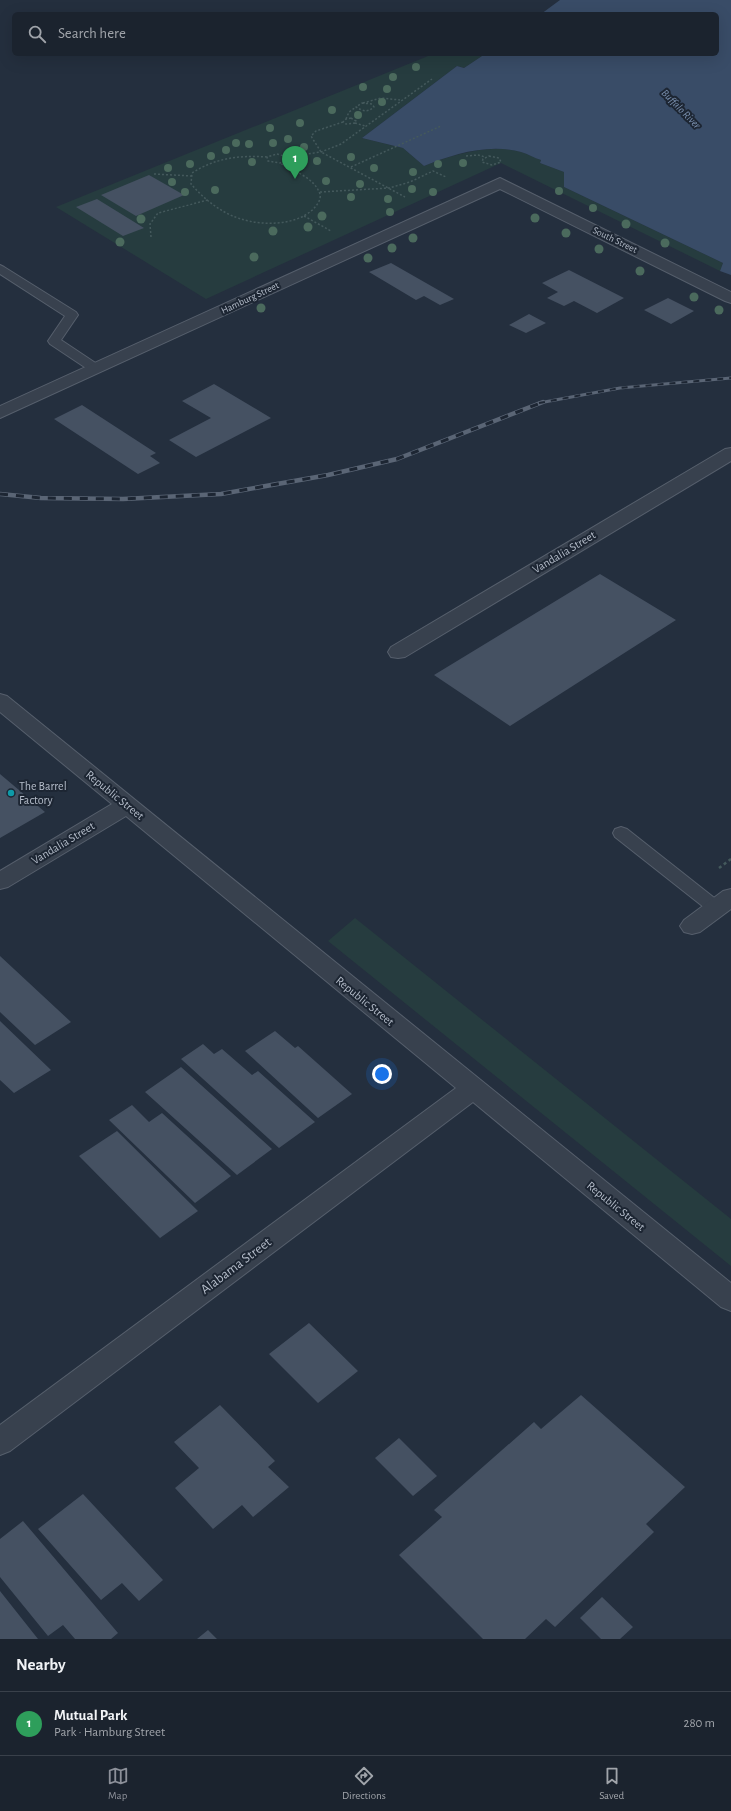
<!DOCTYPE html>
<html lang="en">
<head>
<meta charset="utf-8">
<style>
  :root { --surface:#1b232e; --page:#282f3a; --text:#f1f3f6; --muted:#a0a4aa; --line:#39404a; --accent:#8c9099 }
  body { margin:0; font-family:"Alegreya Sans",sans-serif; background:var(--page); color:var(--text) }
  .you { position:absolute; left:382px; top:1074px; width:14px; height:14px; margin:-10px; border:3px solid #fff; border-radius:50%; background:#1a73e8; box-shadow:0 0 0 6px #1a73e833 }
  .badge { display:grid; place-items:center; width:26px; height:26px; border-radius:50%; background:var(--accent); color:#fff; font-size:13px; font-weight:700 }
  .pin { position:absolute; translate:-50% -33px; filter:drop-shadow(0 1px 2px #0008) }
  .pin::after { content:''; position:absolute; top:21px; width:14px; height:12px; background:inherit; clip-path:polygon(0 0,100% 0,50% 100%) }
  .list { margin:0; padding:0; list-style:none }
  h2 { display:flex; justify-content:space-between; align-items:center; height:52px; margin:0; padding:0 16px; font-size:17px }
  h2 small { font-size:13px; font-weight:400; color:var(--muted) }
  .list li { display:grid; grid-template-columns:26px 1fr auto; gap:12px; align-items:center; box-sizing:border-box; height:64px; padding:0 16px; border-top:1px solid var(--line) }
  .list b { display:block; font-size:15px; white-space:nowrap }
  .list p { margin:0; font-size:13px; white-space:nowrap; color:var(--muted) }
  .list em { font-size:13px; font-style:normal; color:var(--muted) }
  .icon { flex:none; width:22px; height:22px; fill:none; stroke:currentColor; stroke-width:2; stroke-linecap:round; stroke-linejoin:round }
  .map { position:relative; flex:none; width:731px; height:1639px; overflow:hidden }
  .search { position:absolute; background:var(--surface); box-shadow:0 4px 16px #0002; left:12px; right:12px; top:12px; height:44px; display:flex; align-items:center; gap:10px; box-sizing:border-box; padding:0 14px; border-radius:6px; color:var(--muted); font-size:15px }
  .sheet { height:116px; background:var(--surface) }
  nav { display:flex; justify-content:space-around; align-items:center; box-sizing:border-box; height:56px; border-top:1px solid var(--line); background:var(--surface); font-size:11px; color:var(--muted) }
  nav a { display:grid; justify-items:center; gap:2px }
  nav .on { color:var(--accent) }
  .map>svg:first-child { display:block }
  .green { fill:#263c3f }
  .water { fill:#394c67 }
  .building { fill:#455162 }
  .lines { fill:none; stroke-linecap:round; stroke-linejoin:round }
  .lane-casing { stroke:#565f6c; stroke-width:2 }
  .street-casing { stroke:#565f6c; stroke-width:2 }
  .path-far1 { stroke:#44595c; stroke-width:1.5; stroke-dasharray:2 2; stroke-linecap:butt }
  .path { stroke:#44595c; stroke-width:2.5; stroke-dasharray:3 3; stroke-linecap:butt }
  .lane { fill:#38414e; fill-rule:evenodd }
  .street { fill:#38414e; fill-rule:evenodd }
  .rail-far1-casing { stroke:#5a6575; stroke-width:3 }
  .rail-casing { stroke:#5a6575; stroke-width:4.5 }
  .rail-far1 { stroke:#1d2633; stroke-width:2; stroke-dasharray:6; stroke-linecap:butt }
  .rail { stroke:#1d2633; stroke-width:3; stroke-dasharray:8; stroke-linecap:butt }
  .tree { fill:#4b6a5d }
  .culture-dot { fill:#0f9aa8; stroke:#1d2633; stroke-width:1.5 }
  .labels { text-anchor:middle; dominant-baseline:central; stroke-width:4; stroke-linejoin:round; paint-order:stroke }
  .far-street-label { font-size:10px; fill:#b4bcc9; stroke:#1d2633 }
  .far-water-label { font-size:11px; font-style:italic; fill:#7c92b1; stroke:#1d2633 }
  .street-label { font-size:12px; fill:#b4bcc9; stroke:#1d2633 }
  .poi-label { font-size:12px; fill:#b4bcc9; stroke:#1d2633; text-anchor:start }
  .near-street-label { font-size:14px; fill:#b4bcc9; stroke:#1d2633 }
</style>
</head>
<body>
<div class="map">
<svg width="731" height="1639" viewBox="0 0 731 1639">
  <rect width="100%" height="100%" fill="#242f3e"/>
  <path class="green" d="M433,54H485L464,68L457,66L362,138L403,148L424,166C452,155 491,143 521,152C528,154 535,158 541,160L540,163L564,172V187L723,263L720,271L501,163L206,299L56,207Z
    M355,918L731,1219V1266L328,941Z"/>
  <path class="water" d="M560,0H731V275L720,271L723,263L564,187V172L540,163L541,160C534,158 528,154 521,152C489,143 453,154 424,166L403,148L362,138L457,66L464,68L485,54H717V14H541Z"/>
  <path class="building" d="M149,175L184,195L136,216L101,195Z
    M97,199L144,228L123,236L76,207Z
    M391,263L454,299L440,305L424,296L416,300L369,272Z
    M569,270L624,298L597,313L574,301L564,306L547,298L558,292L542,283Z
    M668,298L694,311L671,324L644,310Z
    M529,314L546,323L526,333L509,325Z
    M214,384L271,418L196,457L169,440L211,418L182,401Z
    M82,405L156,453L150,456L160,463L138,474L54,419Z
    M600,574L676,620L510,726L434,675Z
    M0,774L45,812L0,838Z
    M0,956L71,1022L35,1045L0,1012Z
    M0,1021L51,1070L14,1093L0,1080Z
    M275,1031L295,1048L298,1046L352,1094L318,1118L245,1051Z
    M203,1044L214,1054L222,1049L252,1075L258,1071L315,1122L279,1148L181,1059Z
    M181,1067L272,1149L237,1175L145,1092Z
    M132,1105L149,1122L162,1113L231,1176L195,1203L109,1120Z
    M117,1131L198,1211L160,1238L79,1156Z
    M309,1323L358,1371L318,1403L269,1354Z
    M581,1395L685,1487L646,1524L654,1532L555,1627L546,1619L525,1639H483L399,1555L442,1517L434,1510L534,1422L541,1429Z
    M220,1405L275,1461L268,1467L289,1487L253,1517L242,1505L213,1529L175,1488L199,1468L174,1442Z
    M399,1438L437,1476L413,1496L375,1458Z
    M83,1494L163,1580L139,1601L122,1583L101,1600L38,1529Z
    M23,1521L118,1633L111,1639H75L63,1625L48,1636L0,1577V1539Z
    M0,1591L38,1639H0Z
    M602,1597L633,1627L620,1639H601L580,1618Z
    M208,1630L217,1639H197Z"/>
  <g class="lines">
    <g class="lane-casing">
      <path id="lane" d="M0,265L4,267L76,312L78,315L61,340L100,366L102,369L100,372H92L50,344L48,341L65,316L0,274Z
        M621,827L627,829L722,904L724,908L722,912L716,914L710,912L615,837L613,833L615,829Z"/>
    </g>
    <g class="street-casing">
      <path id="street" d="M500,178L731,292V303L725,301L500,189L0,418V406Z
        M731,448V461L405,657L398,658L391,657L388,652L391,647L725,449Z
        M0,694L7,696L731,1283V1311L721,1307L473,1102L10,1451L0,1455V1425L456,1088L126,816L8,887L0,889V871L112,804L0,712Z
        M731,889V909L700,932L692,934L684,932L680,926L684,920L723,891Z"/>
    </g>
    <path class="path-far1" d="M362,103L372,104L374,107C367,113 363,111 356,107Z
      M363,103L381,98L400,100
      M351,118L356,121L355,123L346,124L343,122L346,119Z
      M346,119L349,112L356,107
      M343,122L316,131L311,136L321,152L405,197
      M355,123L365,126
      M277,154L284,156L285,160L280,163L268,161L267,157Z
      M466,156L478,155L485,157
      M489,156L499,158L501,162L492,165L482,162L483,159Z
      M267,157C240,155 215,158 192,173L191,184C204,199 221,213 241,219C263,226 300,226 316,206C319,202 322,197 319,192C314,178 292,170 280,163
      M285,157L321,152L341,144L432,79
      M351,167L441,126
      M154,174L192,176
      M320,192L389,188L410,182L433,171L446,177
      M304,216L331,231
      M151,237L150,224L158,213L208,200"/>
    <path class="path" d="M719,868L731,859"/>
    <use href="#lane" class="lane"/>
    <use href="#street" class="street"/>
    <g class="rail-far1-casing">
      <path id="rail-far1" d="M539,403L620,388L731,378"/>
    </g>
    <g class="rail-casing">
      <path id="rail" d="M0,494L41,498L123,499L221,494L328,475L397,459L543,402"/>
    </g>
    <use href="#rail-far1" class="rail-far1"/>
    <use href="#rail" class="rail"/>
  </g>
  <g class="tree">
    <circle cx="416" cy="67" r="4"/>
    <circle cx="393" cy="77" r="4"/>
    <circle cx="363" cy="87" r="4"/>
    <circle cx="387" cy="89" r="4"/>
    <circle cx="382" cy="102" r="4"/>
    <circle cx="332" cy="110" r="4"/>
    <circle cx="358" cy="115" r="4"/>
    <circle cx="300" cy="123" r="4"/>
    <circle cx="270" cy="128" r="4"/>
    <circle cx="288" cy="139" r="4"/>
    <circle cx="236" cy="143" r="4"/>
    <circle cx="273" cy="143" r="4"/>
    <circle cx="249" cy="144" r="4"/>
    <circle cx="304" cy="147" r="4"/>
    <circle cx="226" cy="150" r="4"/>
    <circle cx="211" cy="156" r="4"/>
    <circle cx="351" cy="157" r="4"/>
    <circle cx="317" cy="161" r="4"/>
    <circle cx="252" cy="162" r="4"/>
    <circle cx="463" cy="163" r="4"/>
    <circle cx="190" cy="164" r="4"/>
    <circle cx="300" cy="164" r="4"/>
    <circle cx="438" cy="164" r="4"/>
    <circle cx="168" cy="168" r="4"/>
    <circle cx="374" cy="168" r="4"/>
    <circle cx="413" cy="172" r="4"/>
    <circle cx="326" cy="181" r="4"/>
    <circle cx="172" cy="182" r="4"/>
    <circle cx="360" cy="184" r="4"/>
    <circle cx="412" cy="189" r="4"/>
    <circle cx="215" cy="190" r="4"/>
    <circle cx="559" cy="191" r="4"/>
    <circle cx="185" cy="192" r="4"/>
    <circle cx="433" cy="192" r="4"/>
    <circle cx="351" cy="197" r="4"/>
    <circle cx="388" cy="199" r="4"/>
    <circle cx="593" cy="208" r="4"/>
    <circle cx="390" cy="212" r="4"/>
    <circle cx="322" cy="216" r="4.5"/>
    <circle cx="535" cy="218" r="4.5"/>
    <circle cx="141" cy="219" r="4.5"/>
    <circle cx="626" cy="224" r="4.5"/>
    <circle cx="308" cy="227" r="4.5"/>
    <circle cx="273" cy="231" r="4.5"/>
    <circle cx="566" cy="233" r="4.5"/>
    <circle cx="413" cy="238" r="4.5"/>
    <circle cx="120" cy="242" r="4.5"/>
    <circle cx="665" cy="243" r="4.5"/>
    <circle cx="392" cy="248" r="4.5"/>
    <circle cx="599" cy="249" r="4.5"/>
    <circle cx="254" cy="257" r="4.5"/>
    <circle cx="368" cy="258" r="4.5"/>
    <circle cx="640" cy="271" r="4.5"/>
    <circle cx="694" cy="297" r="4.5"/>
    <circle cx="261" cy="308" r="4.5"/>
    <circle cx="719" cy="310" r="4.5"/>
  </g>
  <circle class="culture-dot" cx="11" cy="793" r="4"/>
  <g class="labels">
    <g class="far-street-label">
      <text transform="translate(615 240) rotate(26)">South Street</text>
      <text transform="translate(250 298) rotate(-25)">Hamburg Street</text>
    </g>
    <g class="far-water-label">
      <text transform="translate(681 109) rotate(45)">Buffalo River</text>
    </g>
    <g class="street-label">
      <text transform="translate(564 552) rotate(-31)">Vandalia Street</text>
      <text transform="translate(115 795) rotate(39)">Republic Street</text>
      <text transform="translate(63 843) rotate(-31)">Vandalia Street</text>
      <text transform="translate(365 1001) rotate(39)">Republic Street</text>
      <text transform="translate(616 1206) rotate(39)">Republic Street</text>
    </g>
    <g class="poi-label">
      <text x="19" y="786">The Barrel<tspan x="19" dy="14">Factory</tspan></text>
    </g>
    <g class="near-street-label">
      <text transform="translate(236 1266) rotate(-37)">Alabama Street</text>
    </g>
  </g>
</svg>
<div class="you"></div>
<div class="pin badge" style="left:295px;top:179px;background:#2e9e5b">1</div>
<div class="search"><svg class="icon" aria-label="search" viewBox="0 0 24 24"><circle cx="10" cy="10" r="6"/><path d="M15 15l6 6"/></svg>Search here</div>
</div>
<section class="sheet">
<h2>Nearby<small></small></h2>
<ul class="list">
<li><span class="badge" style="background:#2e9e5b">1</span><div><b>Mutual Park</b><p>Park · Hamburg Street</p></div><em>280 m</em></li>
</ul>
</section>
<nav>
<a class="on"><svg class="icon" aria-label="map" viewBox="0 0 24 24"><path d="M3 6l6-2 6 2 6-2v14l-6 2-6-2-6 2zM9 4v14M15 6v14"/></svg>Map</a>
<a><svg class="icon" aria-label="directions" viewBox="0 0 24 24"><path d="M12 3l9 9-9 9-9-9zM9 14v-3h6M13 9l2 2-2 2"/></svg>Directions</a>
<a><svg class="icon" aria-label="saved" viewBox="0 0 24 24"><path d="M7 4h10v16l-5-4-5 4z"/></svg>Saved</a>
</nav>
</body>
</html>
